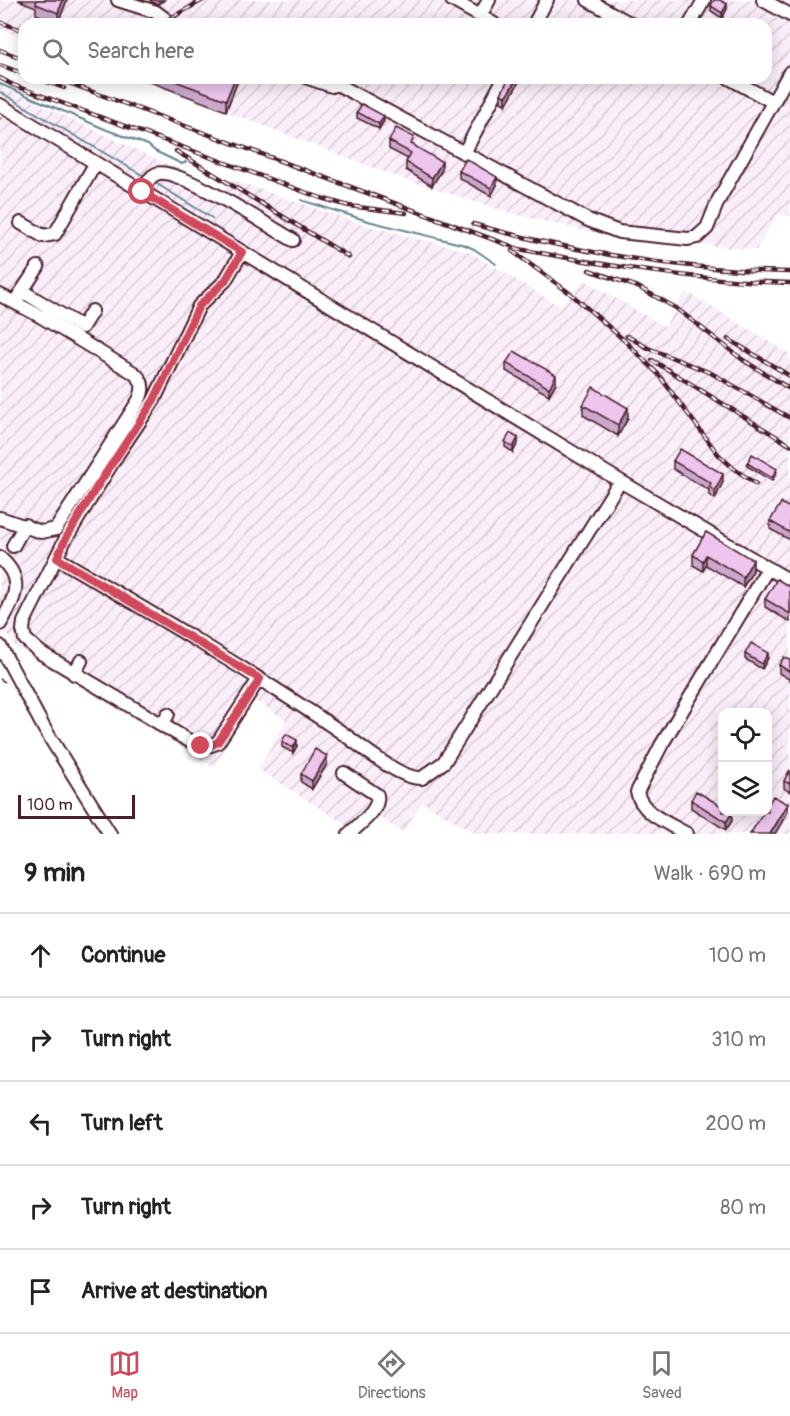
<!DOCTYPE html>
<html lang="en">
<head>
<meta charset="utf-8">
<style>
  :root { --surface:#fff; --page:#f2f2f2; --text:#222; --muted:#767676; --line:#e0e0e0; --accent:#d1495b }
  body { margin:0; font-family:Pangolin,sans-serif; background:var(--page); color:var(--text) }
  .controls { position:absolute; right:18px; bottom:18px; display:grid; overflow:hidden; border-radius:12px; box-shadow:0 3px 15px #0003 }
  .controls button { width:54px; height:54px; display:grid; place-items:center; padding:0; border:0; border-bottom:2px solid var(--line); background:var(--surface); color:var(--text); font:30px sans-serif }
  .scale { position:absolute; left:18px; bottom:15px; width:117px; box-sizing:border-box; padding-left:6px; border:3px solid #4a1f2b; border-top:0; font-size:16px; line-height:21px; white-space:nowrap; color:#4a1f2b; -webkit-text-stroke:4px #fff; paint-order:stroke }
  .stop { position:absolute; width:18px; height:18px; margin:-14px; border:4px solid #d1495b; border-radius:50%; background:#fff }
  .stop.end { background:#d1495b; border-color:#fff; box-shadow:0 2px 6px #0008 }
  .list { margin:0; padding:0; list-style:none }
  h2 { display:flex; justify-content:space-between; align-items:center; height:78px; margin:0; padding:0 24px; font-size:26px }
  h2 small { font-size:20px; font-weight:400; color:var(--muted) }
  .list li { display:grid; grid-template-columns:39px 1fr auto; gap:18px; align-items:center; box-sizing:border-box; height:84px; padding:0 24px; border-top:2px solid var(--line) }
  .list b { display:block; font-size:22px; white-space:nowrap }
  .list em { font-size:20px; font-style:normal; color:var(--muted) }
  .icon { flex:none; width:33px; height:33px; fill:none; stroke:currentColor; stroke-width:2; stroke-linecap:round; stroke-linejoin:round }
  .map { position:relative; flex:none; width:790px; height:834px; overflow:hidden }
  .search { position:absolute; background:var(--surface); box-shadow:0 3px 15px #0003; left:18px; right:18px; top:18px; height:66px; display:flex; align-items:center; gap:15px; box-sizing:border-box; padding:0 21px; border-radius:18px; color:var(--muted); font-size:22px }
  .sheet { height:498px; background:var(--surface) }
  nav { display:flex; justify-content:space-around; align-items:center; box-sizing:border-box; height:84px; border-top:2px solid var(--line); background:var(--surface); font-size:16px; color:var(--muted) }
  nav a { display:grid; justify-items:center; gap:3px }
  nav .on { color:var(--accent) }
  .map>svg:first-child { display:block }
  .industrial { fill:url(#industrial-furrows); fill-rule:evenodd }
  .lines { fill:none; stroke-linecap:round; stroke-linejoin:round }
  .stream { stroke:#668492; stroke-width:2 }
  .minor-casing { stroke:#4a1f2b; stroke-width:16 }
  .path { stroke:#4a1f2b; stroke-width:1.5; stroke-dasharray:6 4.5; stroke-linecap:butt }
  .minor { stroke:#fff; stroke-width:12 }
  .rail-casing { stroke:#4a1f2b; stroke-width:4.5 }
  .rail { stroke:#fff; stroke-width:2; stroke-dasharray:7; stroke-linecap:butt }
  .wall { fill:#cca9cc; stroke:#4a1f2b; stroke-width:1.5 }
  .shaded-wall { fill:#a68aa6; stroke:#4a1f2b; stroke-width:1.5 }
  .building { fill:#edc5ed; stroke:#4a1f2b; stroke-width:1.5 }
  .route { stroke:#d1495b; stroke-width:8 }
</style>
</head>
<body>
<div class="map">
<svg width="790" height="834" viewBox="0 0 790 834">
  <defs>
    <pattern id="industrial-furrows" width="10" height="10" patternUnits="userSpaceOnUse" patternTransform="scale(1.5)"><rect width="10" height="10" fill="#faeefa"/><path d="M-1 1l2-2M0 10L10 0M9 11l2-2" fill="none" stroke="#d8ccd6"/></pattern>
  </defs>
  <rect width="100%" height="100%" fill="#fff"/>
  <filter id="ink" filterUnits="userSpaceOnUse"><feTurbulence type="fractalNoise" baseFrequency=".0167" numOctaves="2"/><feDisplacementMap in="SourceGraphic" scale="12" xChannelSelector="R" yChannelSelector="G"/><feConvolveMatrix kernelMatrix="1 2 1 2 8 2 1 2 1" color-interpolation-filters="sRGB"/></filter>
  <g filter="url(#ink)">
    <path class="industrial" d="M0,0H790V216L777,215L756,250L612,237L510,213L400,178L139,78H766V24H24V37L0,29Z
      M0,86L225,191L230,179L367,226L468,251L560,306L585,280L665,327L685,291L790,354V834H477L422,802L403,833L377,816L360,834L258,769L286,720L254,700L214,767L30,657L22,650L18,651L5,631L0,639ZM722,712H768V812H722Z"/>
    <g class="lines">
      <path class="stream" d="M0,84L107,130L148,145L155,151L182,164L186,162
        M0,92L142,175
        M154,182L212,218
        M301,200L368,221L465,245L474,249L496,264"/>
      <g class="minor-casing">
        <path id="minor" d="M118,0L156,12L172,24
          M452,0L494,24
          M588,0L631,24
          M763,0L790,15
          M480,16L489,0
          M534,24L547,0
          M690,24L704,0
          M308,78L332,86
          M326,78L588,220L619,232L688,239L697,237L707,228L718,201L790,72
          M729,78L773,102
          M0,105L620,481L790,581
          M464,153L504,78
          M142,192C145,185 149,177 156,174C175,165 272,228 293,240
          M21,223L43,236L55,234L95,164
          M242,252L225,281L199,306L154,400L117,455L65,540L24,622L23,630L25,639L41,653L186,739C197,745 206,749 218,742L259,679
          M22,291L82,327L92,311
          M0,295L40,316L134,373C144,381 144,390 139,400L56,529L41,532L0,518
          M18,297L38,267
          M13,546L25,525
          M0,558C26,580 14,600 0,624
          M57,558C153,614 249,670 341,732C360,745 400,780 422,778L444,762L620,481
          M0,646L44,728L110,834
          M74,674L81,661
          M162,726L168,714
          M344,773L377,795C380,811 359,824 349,834
          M687,834C668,823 642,814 637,792L662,744L768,568"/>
      </g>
      <path class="path" d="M0,119L1,118
        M0,679L8,684"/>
      <use href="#minor" class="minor"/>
      <g class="rail-casing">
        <path id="rail" d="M0,22L24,31
          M160,24L203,0
          M0,50L24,59
          M0,65L24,74
          M0,78L13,85L321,198L349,206L406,213
          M36,78L64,88
          M55,78L519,249C609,266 698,281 790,283
          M176,151L349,257
          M473,224C576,253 684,270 790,272
          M512,251L571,294L625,341L658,374L718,454L733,468L756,484
          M589,270L638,287L676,308L743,360L790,389
          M627,336L648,348L711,373L790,418
          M728,339L790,376
          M652,360L790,445"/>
      </g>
      <use href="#rail" class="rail"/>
    </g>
    <path class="wall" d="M18,0H67L58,23L36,14V7Z
      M150,0H164L159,4L152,2Z
      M711,6L727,9L722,18L711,11Z
      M140,78H239L226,111Z
      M509,78H521L506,105L501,102V94Z
      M357,112L384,121L379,129L357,118Z
      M389,141L414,145L442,170L432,186L406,170V162L408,159L389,149Z
      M459,171L497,185L491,196L459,178Z
      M506,363L556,383L549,395L506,371Z
      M583,405L628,418L618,436L583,415Z
      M505,442L518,443L513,452L505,447Z
      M673,461L723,482L715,499L709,495V490L673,469Z
      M747,463L777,472L772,481L747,466Z
      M790,508V540L770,529V521Z
      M706,532L753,571L743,587L706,565L703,571L693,565V555Z
      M790,587V622L765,607V599Z
      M745,654L768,658L762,669L745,659Z
      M790,660V680L779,673V665Z
      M282,742L297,746L293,753L282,747Z
      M327,764L312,789L301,782V774Z
      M790,770V792L784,788V781Z
      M691,800L732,821L726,830L691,808Z"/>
    <path class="shaded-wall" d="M63,0H67L58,23V13Z
      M159,0H164L159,4Z
      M727,4V9L722,18V13Z
      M235,78H239L226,111V100Z
      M517,78H521L506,105V97Z
      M384,116V121L379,129V124Z
      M442,162V170L432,186V178Z
      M497,177V185L491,196V188Z
      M556,375V383L549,395V388Z
      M628,408V418L618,436V425Z
      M518,438V443L513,452V447Z
      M723,474V482L715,499V491Z
      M706,555V565L703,571V561Z
      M753,560V571L743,587V577Z
      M768,653V658L762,669V664Z
      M297,740V746L293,753V748Z
      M327,756V764L312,789V781Z
      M788,804V812L775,834H770Z
      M732,813V821L726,830V822Z"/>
    <path class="building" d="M37,0H63L58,13L36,4Z
      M714,0H720L727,4L722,13L711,6Z
      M697,21L704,24H692Z
      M167,78H235L226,100Z
      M509,78H517L506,97L501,94Z
      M362,104L384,116L379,124L357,112Z
      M396,128L414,137L411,144L442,162L432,178L406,162L411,153L389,141Z
      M466,159L497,177L491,188L459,171Z
      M514,351L556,375L549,388L506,363Z
      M593,387L628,408L618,425L583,405Z
      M510,433L518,438L513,447L505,442Z
      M680,449L723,474L715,491L709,487L711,483L673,461Z
      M752,454L777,469L772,478L747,463Z
      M781,503L790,508V533L770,521Z
      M706,532L753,560L743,577L706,555L703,561L693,555Z
      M777,579L790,587V614L765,599Z
      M751,643L768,653L762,664L745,654Z
      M784,657L790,660V672L779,665Z
      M286,734L297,740L293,748L282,742Z
      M315,749L327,756L312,781L301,774Z
      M790,770V784L784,781Z
      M696,791L723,807V812H729L732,813L726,822L691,800Z
      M773,796L788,804L770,834H750L764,812H768V805Z"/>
  </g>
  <g class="lines" filter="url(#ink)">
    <path class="route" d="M142,192L242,252L225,281L199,306L154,400L96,488L65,540L57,558L260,679L218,742L210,746H201"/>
  </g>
</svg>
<div class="controls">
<button><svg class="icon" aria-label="locate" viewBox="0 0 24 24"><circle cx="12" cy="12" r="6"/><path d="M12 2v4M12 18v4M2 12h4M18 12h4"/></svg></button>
<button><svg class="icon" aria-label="layers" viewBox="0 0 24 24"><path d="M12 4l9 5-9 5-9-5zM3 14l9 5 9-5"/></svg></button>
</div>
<div class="scale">100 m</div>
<div class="stop" style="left:142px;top:192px"></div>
<div class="stop end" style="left:201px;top:746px"></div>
<div class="search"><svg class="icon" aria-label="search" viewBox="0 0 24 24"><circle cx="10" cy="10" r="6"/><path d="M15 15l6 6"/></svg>Search here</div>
</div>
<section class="sheet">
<h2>9 min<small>Walk · 690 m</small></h2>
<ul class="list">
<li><svg class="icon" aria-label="ahead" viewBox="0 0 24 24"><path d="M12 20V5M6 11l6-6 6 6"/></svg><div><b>Continue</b></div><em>100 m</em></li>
<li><svg class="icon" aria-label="right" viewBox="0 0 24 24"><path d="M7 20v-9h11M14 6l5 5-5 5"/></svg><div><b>Turn right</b></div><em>310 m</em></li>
<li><svg class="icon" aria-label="left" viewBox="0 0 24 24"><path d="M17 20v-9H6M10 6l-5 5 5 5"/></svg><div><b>Turn left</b></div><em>200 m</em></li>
<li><svg class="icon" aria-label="right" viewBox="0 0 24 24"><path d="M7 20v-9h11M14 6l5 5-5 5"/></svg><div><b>Turn right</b></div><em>80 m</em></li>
<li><svg class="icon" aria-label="arrive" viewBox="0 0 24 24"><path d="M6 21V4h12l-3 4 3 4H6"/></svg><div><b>Arrive at destination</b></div></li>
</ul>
</section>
<nav>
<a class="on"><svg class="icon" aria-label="map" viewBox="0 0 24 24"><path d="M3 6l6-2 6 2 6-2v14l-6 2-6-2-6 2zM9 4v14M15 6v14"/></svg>Map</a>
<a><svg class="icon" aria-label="directions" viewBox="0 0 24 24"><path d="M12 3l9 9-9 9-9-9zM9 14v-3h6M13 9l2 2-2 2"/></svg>Directions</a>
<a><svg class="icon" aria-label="saved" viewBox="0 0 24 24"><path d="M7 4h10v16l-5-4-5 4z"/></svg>Saved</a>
</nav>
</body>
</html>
